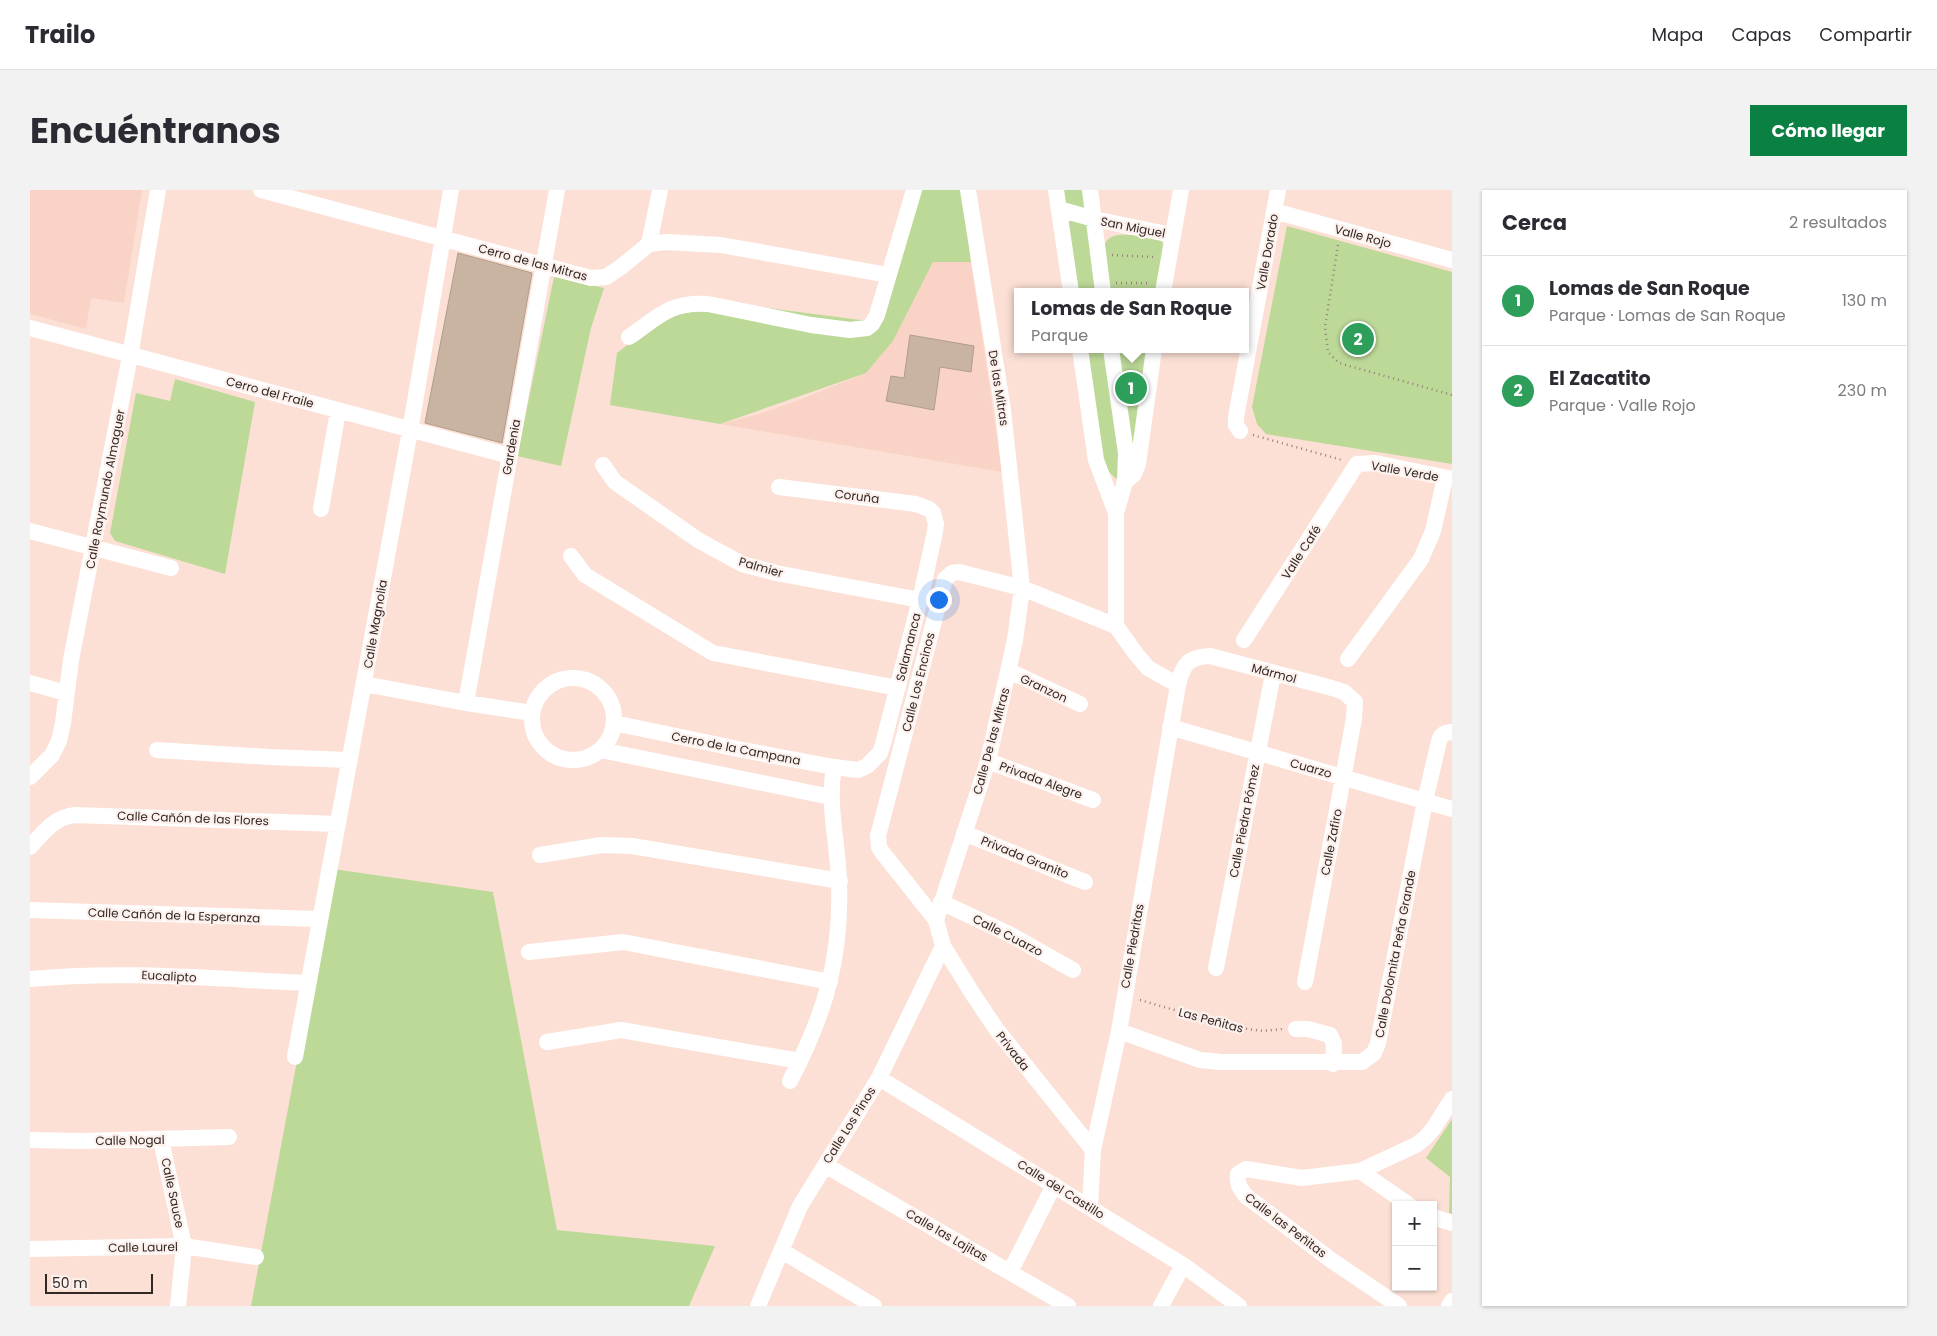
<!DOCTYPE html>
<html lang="es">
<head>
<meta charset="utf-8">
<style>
  :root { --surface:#fff; --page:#f2f2f3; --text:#2b2b33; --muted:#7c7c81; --line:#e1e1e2; --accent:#0b8043 }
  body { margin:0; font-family:Poppins,sans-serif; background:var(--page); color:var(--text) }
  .controls { position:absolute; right:15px; bottom:15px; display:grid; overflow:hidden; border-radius:0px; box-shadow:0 1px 4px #0004 }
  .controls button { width:45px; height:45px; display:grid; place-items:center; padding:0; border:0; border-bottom:1px solid var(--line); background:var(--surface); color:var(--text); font:25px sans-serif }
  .scale { position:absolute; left:15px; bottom:12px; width:108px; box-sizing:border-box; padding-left:5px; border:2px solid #322723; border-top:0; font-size:14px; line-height:18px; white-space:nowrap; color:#322723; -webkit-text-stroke:4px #fdf1ed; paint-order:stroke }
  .you { position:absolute; left:908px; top:409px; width:18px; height:18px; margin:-12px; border:4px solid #fff; border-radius:50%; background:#1a73e8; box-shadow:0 0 0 8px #1a73e833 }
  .badge { display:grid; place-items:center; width:32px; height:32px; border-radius:50%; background:var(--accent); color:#fff; font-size:16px; font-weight:700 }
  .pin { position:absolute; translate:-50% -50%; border:2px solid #fff; box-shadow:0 1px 5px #0006 }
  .popup { position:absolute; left:984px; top:98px; width:235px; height:65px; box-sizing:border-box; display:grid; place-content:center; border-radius:0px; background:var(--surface); filter:drop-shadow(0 1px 4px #0005); font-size:16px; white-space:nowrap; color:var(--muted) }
  .popup b { font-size:19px; color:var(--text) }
  .popup::after { content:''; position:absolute; left:50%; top:100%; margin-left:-10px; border:10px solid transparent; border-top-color:var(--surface) }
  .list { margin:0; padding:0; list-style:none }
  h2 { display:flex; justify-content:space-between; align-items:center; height:65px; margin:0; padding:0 20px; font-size:21px }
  h2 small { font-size:16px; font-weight:400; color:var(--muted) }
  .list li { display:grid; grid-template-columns:32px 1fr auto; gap:15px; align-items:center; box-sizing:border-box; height:90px; padding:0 20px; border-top:1px solid var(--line) }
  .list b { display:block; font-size:19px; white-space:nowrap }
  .list p { margin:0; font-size:16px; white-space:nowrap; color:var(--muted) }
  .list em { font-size:16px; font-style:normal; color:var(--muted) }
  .map { position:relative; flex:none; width:1422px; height:1116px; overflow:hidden; border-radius:0px }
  header { display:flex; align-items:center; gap:30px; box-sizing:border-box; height:70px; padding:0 25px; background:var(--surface); border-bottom:1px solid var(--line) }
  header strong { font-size:24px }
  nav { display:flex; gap:28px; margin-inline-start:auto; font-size:18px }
  .intro { display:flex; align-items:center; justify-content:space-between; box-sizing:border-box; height:120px; padding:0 30px }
  h1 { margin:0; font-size:35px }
  .button { padding:12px 22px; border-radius:0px; background:var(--accent); color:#fff; font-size:18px; font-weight:700 }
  main { display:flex; gap:30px; padding:0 30px }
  aside { flex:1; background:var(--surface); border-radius:0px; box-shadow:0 1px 4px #0004 }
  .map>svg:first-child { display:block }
  .built { fill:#f9d4c6 }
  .green { fill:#bdd998 }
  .building { fill:#c9b4a1; stroke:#b19d8b }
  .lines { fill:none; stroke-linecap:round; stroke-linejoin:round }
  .path { stroke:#94817a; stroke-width:2.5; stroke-dasharray:1 4; stroke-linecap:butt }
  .street { stroke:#fff; stroke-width:16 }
  .labels { text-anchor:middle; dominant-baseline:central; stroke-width:4.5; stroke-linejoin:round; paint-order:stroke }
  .street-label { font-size:12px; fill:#322723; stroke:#fdf1ed }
</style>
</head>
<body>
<header>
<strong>Trailo</strong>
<nav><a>Mapa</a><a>Capas</a><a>Compartir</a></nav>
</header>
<div class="intro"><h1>Encuéntranos</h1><a class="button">Cómo llegar</a></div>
<main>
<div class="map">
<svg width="1422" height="1116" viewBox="0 0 1422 1116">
  <rect width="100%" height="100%" fill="#fce0d5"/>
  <path class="built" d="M0,0H112L94,113L61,108L56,139L0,124Z
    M903,72H941L972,282L690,234L729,224L769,210L836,183L863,151Z"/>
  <path class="green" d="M890,0H933L941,72H903L863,151L836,183L690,234L580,215L587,163L659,108L846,132Z
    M1031,0H1057L1071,102H1047Z
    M1257,36L1422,82V274L1236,244L1227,234L1222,217Z
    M1105,45L1130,49L1133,54L1128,102H1076C1074,87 1064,52 1084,46C1090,44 1098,45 1105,45Z
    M524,87L574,98L561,138L531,276L487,266Z
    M1056,159H1079L1092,279L1086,289L1078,281L1074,272Z
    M1084,159H1119L1101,280Z
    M145,189L225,212L195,384L85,351L80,343L106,203L140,211Z
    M303,679L463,702L527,1040L685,1056L659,1116H221Z
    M1422,929V1024L1419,1023L1420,987L1396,968Z"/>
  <path class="building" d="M428,63L502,83L472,253L395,233Z
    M880,145L944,156L941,182L910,177L904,220L856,211L861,186L874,188Z"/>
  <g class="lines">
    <path class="path" d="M1308,55L1295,137L1298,162L1309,173L1422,205
      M1082,65L1124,67
      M1086,93H1121
      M1223,245L1312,270
      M1110,810L1203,837L1233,841L1253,839"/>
    <path class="street" d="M231,0L561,88L576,87L591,77L619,54L636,52L691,55L858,85
      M1026,0L1041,102
      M1060,0L1073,102
      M1029,19L1064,29L1142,45
      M1244,21L1422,70
      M619,54L630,0
      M1133,102L1151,0
      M0,138L480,266
      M599,147C628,127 641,111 678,114L781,135L820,140L837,138L842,134L847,125L884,0
      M1050,159L1066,270L1086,323
      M1081,159L1096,263L1095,292L1086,323V436L1106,464L1118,478L1148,495
      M1210,241L1206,235V227L1248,0
      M573,275L585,292L668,350L712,374L746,383L890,410
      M1094,293L1104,284L1108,274L1124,159
      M291,319L308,221
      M0,341L141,378
      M541,366L555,385L683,463L868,498
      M1214,450L1327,274L1345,273L1422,289
      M1318,469L1391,369L1403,341L1415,288
      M979,481L1050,514
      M502 529a41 41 0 1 1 82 0a41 41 0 1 1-82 0Z
      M0,493L36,503
      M334,494L436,513L502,523
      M436,513L527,0
      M584,533L713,560L804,577L828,580L837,576L850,563L853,554L890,410L905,342L906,334L903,323L899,319L886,314L749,297
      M1140,537L1422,619
      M127,560L239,567L320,570
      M571,560L801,607
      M958,571L1063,610
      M0,587L22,565L29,551L33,533L41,470L100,166L128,0
      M934,643L1055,692
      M0,657C14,642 24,627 45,625L308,634
      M510,665L572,655L602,656L810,691
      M911,712L981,745L1043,780
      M0,720L289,729
      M906,730L958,571L985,450L992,398L973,220L938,0
      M499,762L593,752L800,792
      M1186,778L1243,484
      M0,789C93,780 185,789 278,793
      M1266,839H1278L1300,845L1304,854L1303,874
      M1089,841L1170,870L1191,872H1332L1344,863L1348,853L1395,611L1409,551C1411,545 1415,542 1422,542
      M517,852L591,840L770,871
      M265,867L380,241L421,0
      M849,888L1153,1075L1209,1116
      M760,891C795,824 812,767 809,691C808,653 797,615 804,577
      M0,950L51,951L199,947
      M131,950L154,1056L148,1116
      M1063,960L967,840L944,806L913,756L906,730L852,662L849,657L848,646L915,389L922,383L929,382L992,398L1086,436
      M795,975L1038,1116
      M1330,981L1379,1015
      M1060,1017L1063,960L1089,841L1148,495C1153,474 1158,467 1180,466L1302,498L1314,502L1325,512L1324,529L1275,792
      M1403,1027L1422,1033
      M0,1059L154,1056L226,1067
      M752,1061L844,1116
      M980,1082L1024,995
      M728,1116L770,1016L849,888L913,756
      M1131,1116L1153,1075
      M1369,1116L1301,1070L1216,1006C1210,999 1207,994 1208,984L1216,979L1272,988L1330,981L1386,955L1395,948L1403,939L1422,909
      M1419,1116L1422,1111"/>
  </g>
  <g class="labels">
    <g class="street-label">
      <text transform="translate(1103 37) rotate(11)">San Miguel</text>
      <text transform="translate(1333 46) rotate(15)">Valle Rojo</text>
      <text transform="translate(1237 62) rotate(-80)">Valle Dorado</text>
      <text transform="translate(503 72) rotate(15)">Cerro de las Mitras</text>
      <text transform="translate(969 198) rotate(81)">De las Mitras</text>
      <text transform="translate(240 202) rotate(15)">Cerro del Fraile</text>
      <text transform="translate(481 257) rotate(-80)">Gardenia</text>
      <text transform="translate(1375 281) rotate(10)">Valle Verde</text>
      <text transform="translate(75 299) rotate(-79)">Calle Raymundo Almaguer</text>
      <text transform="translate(827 306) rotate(7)">Coruña</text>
      <text transform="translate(1271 362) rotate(-57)">Valle Café</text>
      <text transform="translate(731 377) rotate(16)">Palmier</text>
      <text transform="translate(345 434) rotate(-80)">Calle Magnolia</text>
      <text transform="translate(878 457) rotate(-76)">Salamanca</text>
      <text transform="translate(1244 483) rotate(15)">Mármol</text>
      <text transform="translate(888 492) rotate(-76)">Calle Los Encinos</text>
      <text transform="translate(1014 498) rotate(25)">Granzon</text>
      <text transform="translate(961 551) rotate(-75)">Calle De las Mitras</text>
      <text transform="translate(706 558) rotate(11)">Cerro de la Campana</text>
      <text transform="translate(1281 578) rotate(16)">Cuarzo</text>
      <text transform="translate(1011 590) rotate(20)">Privada Alegre</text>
      <text transform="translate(163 628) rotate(2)">Calle Cañón de las Flores</text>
      <text transform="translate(1214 631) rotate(-79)">Calle Piedra Pómez</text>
      <text transform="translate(1301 652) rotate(-79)">Calle Zafiro</text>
      <text transform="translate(995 667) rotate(22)">Privada Granito</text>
      <text transform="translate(144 725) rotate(2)">Calle Cañón de la Esperanza</text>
      <text transform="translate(978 745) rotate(27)">Calle Cuarzo</text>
      <text transform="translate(1102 756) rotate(-80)">Calle Piedritas</text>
      <text transform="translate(1365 764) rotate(-79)">Calle Dolomita Peña Grande</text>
      <text transform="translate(139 786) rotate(3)">Eucalipto</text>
      <text transform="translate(1181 830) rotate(15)">Las Peñitas</text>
      <text transform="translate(983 861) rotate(52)">Privada</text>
      <text transform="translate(819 935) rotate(-58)">Calle Los Pinos</text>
      <text transform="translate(100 950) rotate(-1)">Calle Nogal</text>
      <text transform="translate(1031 999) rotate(32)">Calle del Castillo</text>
      <text transform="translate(143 1003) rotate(78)">Calle Sauce</text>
      <text transform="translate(1256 1035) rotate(37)">Calle las Peñitas</text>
      <text transform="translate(917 1045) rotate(30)">Calle las Lajitas</text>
      <text transform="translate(113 1057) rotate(-1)">Calle Laurel</text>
    </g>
  </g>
</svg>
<div class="controls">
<button>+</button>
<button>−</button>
</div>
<div class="scale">50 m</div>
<div class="you"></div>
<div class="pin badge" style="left:1101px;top:198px;background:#2e9e5b">1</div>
<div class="popup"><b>Lomas de San Roque</b>Parque</div>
<div class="pin badge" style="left:1328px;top:149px;background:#2e9e5b">2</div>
</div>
<aside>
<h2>Cerca<small>2 resultados</small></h2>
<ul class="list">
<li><span class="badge" style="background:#2e9e5b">1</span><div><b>Lomas de San Roque</b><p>Parque · Lomas de San Roque</p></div><em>130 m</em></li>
<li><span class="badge" style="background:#2e9e5b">2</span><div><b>El Zacatito</b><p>Parque · Valle Rojo</p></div><em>230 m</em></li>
</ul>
</aside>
</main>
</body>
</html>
